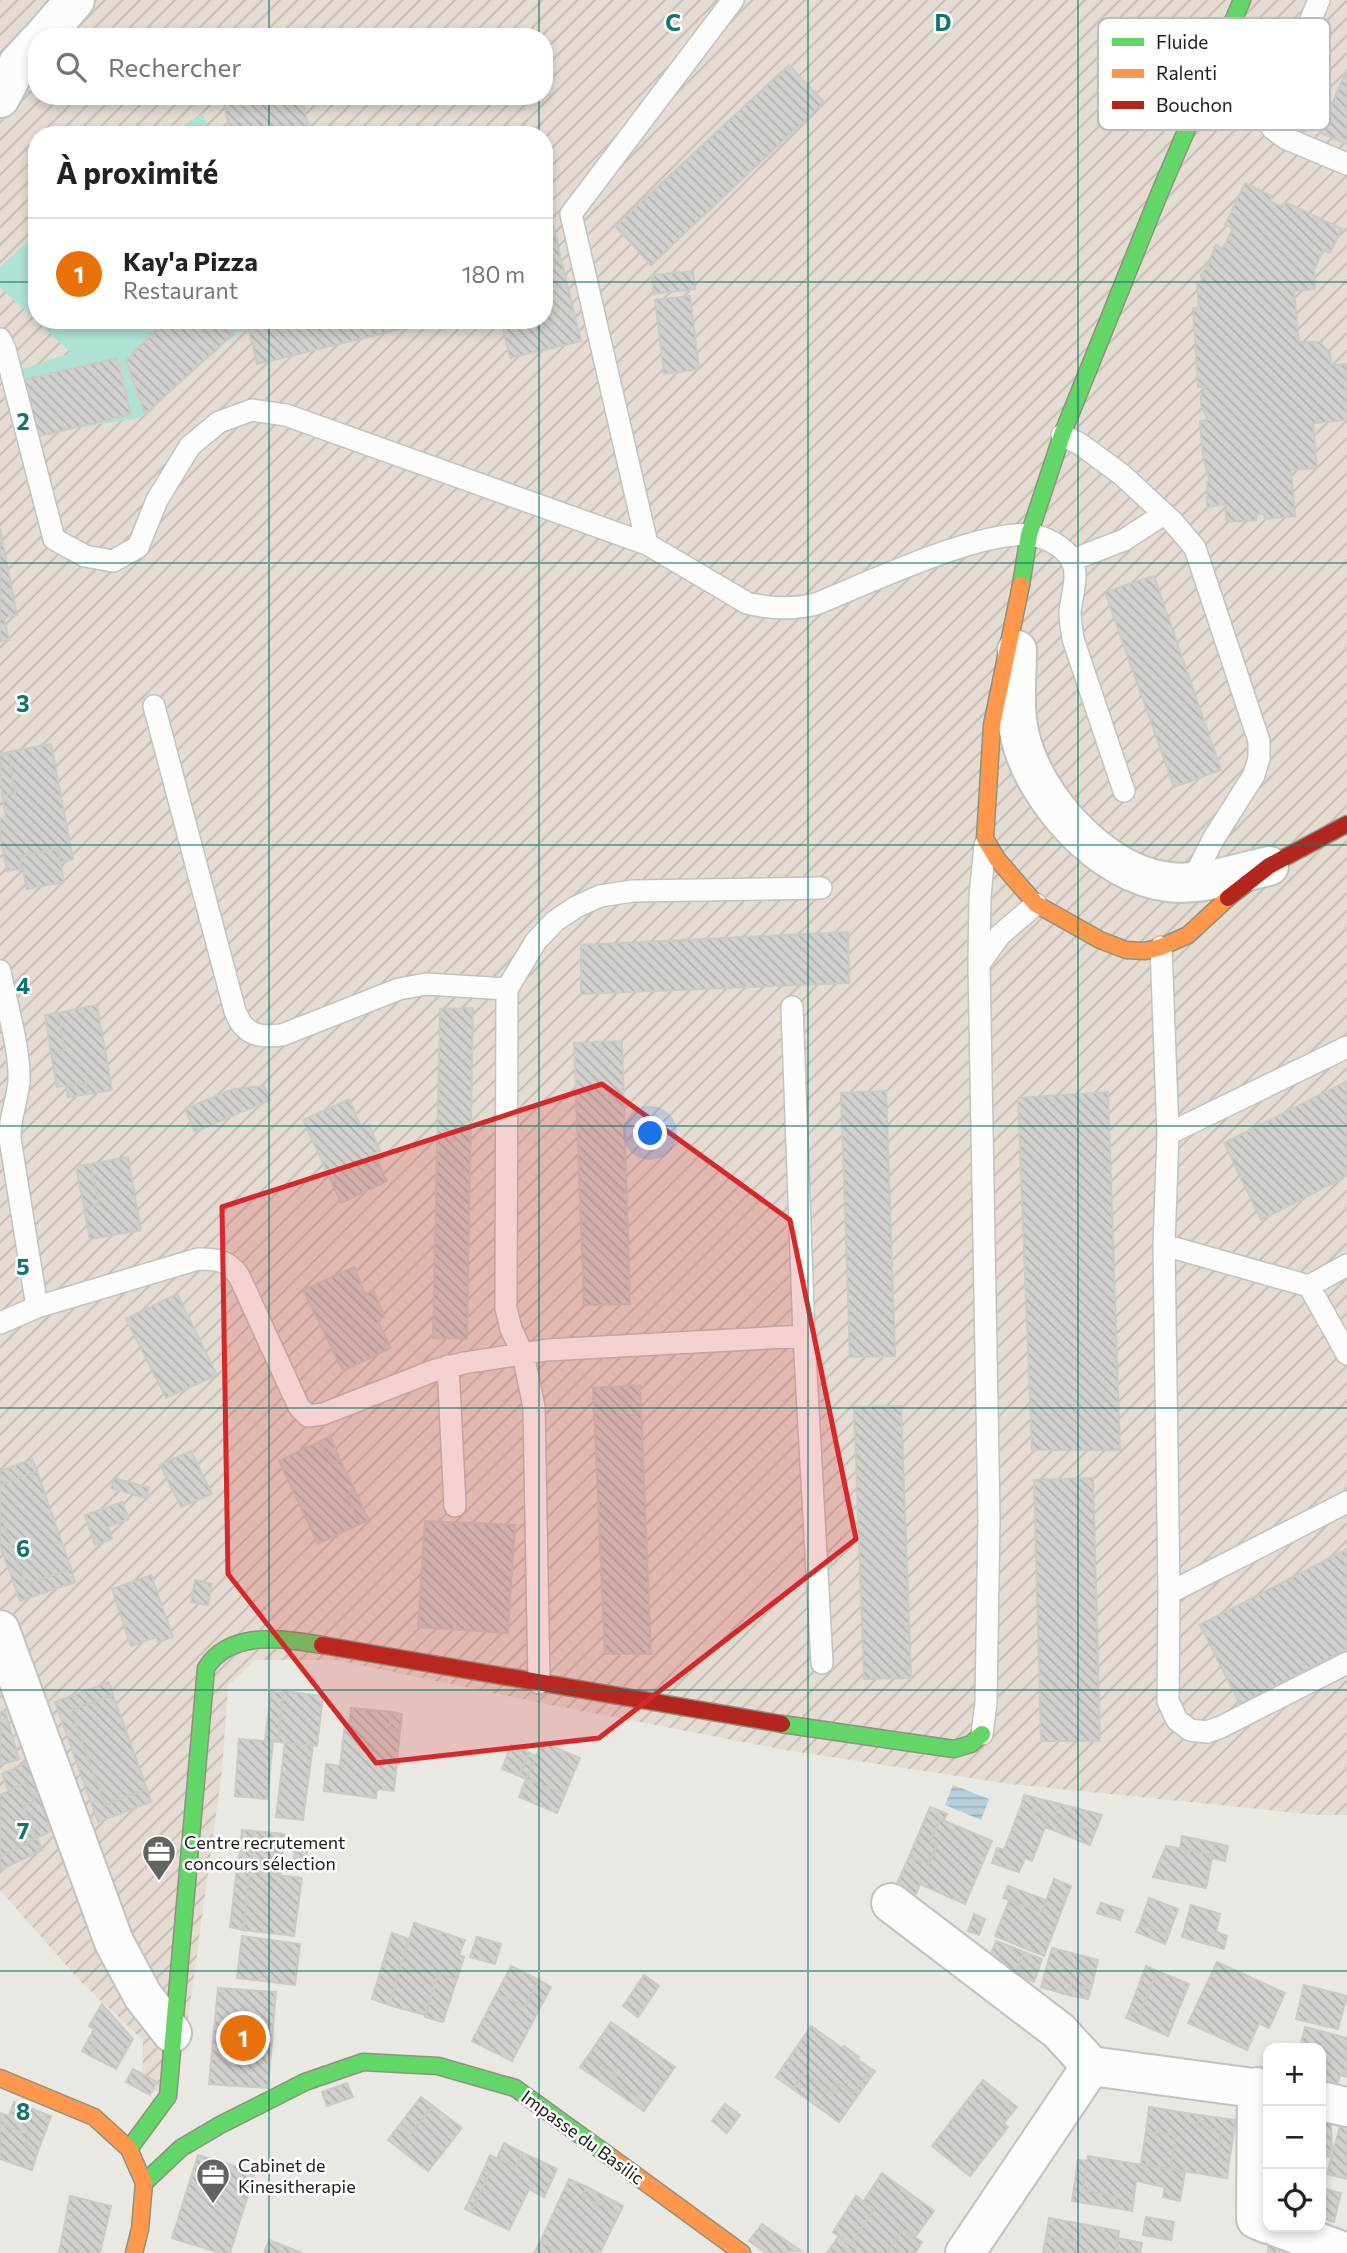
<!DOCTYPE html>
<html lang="fr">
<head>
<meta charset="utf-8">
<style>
  :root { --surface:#fff; --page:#f6f6f6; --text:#222; --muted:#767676; --line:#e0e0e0; --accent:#2563eb }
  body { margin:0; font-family:Commissioner,sans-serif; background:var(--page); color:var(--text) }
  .controls { position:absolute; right:21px; bottom:21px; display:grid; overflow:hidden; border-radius:14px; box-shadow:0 4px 10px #0003 }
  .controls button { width:63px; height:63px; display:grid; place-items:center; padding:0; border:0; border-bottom:2px solid var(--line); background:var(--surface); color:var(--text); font:35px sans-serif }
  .you { position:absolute; left:651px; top:1134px; width:24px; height:24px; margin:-18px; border:5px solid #fff; border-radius:50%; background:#1a73e8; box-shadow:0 0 0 10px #1a73e833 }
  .badge { display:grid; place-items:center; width:46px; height:46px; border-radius:50%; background:var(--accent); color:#fff; font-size:23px; font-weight:700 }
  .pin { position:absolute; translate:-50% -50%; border:4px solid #fff; box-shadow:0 2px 7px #0006 }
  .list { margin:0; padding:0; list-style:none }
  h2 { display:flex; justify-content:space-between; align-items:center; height:91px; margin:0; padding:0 28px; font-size:30px }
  h2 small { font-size:23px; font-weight:400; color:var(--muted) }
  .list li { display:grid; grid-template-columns:46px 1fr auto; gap:21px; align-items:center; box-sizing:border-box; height:112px; padding:0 28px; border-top:2px solid var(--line) }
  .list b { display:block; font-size:26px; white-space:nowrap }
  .list p { margin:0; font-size:23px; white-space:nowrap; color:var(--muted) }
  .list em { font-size:23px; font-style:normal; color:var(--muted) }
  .icon { flex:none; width:38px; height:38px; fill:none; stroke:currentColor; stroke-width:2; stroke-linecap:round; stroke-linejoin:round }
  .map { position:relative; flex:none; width:1347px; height:2253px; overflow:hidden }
  .search { position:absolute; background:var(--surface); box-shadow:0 4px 10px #0003; left:28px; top:28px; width:525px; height:77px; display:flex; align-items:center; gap:18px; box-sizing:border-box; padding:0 24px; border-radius:28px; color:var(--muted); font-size:26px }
  .panel { position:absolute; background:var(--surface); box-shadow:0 4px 10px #0003; left:28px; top:126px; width:525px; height:203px; border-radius:28px }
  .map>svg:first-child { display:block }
  .military { fill:url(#military-furrows); fill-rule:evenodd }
  .pitch { fill:#ade2d4 }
  .water { fill:url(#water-rules) }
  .building { fill:url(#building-back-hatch); stroke:#cccac4; stroke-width:2 }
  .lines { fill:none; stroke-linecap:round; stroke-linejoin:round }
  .lane-casing { stroke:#c2c2bf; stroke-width:24 }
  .street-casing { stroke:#c2c2bf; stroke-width:42 }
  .fast-casing { stroke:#8d927c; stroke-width:19 }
  .slow-casing { stroke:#8d927c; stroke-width:19 }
  .jam-casing { stroke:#8d927c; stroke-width:19 }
  .lane { stroke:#fcfcfb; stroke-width:21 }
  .street { stroke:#fcfcfb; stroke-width:38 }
  .fast { stroke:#63d668; stroke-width:16 }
  .slow { stroke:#ff974d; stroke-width:16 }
  .jam { stroke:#b3261e; stroke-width:16 }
  .marked { fill:#d62828; fill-opacity:0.2; stroke:#d62828; stroke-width:5; stroke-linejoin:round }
  .grid { fill:none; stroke:#0f766e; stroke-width:2; stroke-opacity:0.55 }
  .labels { text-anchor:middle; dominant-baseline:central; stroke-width:5; stroke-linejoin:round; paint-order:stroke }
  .poi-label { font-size:18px; fill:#1b1b1b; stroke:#fff; text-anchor:start }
  .street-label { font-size:18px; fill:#1b1b1b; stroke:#fff }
  .key { fill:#fff; stroke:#bbb; stroke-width:2 }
  .key-label { font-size:19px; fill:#1b1b1b }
  .grid-label { font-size:23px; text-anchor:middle; font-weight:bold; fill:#0f766e; stroke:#fff; stroke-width:5; stroke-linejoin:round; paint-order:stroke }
</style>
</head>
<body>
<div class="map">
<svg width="1347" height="2253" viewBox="0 0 1347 2253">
  <defs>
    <pattern id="military-furrows" width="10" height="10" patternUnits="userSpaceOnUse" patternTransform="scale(1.75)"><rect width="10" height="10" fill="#e4dbd2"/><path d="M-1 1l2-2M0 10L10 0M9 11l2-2" fill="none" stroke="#c3bbb4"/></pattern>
    <pattern id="water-rules" width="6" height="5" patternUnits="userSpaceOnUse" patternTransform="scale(1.75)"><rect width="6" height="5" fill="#b5cfdd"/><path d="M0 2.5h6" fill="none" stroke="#9bb1bd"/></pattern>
    <pattern id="building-back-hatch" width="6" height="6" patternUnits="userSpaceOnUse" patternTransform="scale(1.75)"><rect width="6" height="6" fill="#d1d0cc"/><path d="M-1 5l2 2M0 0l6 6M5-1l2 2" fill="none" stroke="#b3b2af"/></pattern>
  </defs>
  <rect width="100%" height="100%" fill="#e9e8e3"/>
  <path class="military" d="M0,0H1347V1815H1318L1010,1784L785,1750L541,1703L336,1660H255L228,1686L222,1770L187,2026L168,2096L142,2085L143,2040L80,1981L0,1890ZM37,37H544V96H37ZM37,135H544V320H37Z"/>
  <path class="pitch" d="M203,113L208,135H169Z
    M37,233V320H252L254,329L237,333L139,418L31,435L20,370L71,353L0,287V267Z"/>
  <path class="water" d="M953,1785L989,1799L981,1820L945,1805Z"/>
  <path class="building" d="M789,65L824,102L651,265L615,226Z
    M1347,69V144L1320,133Z
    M255,96H301L311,135H231L224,104Z
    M1245,183L1272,196L1270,201L1282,207L1285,202L1342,229L1330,253L1323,250L1314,270L1315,289L1294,291L1299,342H1320L1330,353L1331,365L1347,364V420L1313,423L1317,468L1291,470L1295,516L1265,519L1264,514H1256V520L1227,522L1225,504L1207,507V482H1210L1203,456L1200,421L1208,420L1201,405V396L1205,387H1198L1193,308H1199L1197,283H1202L1201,275L1211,260L1210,259L1216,245L1223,249L1233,228L1225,225Z
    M544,188L581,341L510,358L501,320H544Z
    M693,271L695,289L654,294L652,275Z
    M690,296L699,369L664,374L655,300Z
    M165,320H230L233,334L145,414L126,361Z
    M247,320H438L257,364Z
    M117,358L131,414L36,437L23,380Z
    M0,529L17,615L4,618L9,640L0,641Z
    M1154,576L1221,770L1174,787L1105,592Z
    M51,744L73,859L60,862L58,849L20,856L22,869L7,871L0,836V818L6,817L2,796L15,793L8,752Z
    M8,752L15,793L2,796L0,754Z
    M58,849L64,882L27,889L20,856Z
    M848,932L849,983L581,994V945Z
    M97,1005L112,1090L88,1094L86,1083L57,1087L51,1053L65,1050L58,1013Z
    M473,1008L467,1339L433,1338L440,1009Z
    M58,1013L65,1050L51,1053L45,1015Z
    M622,1041L630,1304L584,1305L574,1043Z
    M1347,1081V1176L1261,1220L1224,1143Z
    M86,1083L88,1094L68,1097L66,1086Z
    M264,1086L270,1100L195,1132L185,1109L233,1089Z
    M886,1091L895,1356L850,1357L841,1093Z
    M1108,1092L1120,1450H1032L1018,1098Z
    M349,1099L362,1129L369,1125L380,1151L374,1154L387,1181L341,1203L303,1120Z
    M128,1157L141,1230L90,1239L84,1208L99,1205L91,1164Z
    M91,1164L99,1205L84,1208L76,1166Z
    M354,1267L365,1294L373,1290L384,1316L378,1322L391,1348L343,1371L303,1290Z
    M177,1294L217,1375L166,1398L126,1319Z
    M640,1385L651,1654H605L593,1388Z
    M901,1406L911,1678L864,1679L854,1407Z
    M330,1436L340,1460L331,1464L320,1441Z
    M320,1441L331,1464L340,1460L355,1491L347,1495L360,1524L318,1544L279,1461Z
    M191,1451L212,1494L181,1507L160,1465Z
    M32,1459L37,1471L0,1485V1471Z
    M37,1471L71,1569L26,1584L0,1513V1485Z
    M114,1478L149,1488L146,1498L111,1488Z
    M1093,1478L1100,1741H1041L1034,1480Z
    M355,1491L369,1520L360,1524L347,1495Z
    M122,1502L129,1519L108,1527L112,1539L95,1545L85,1515Z
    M0,1513L26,1584L71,1569L75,1582L20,1601L0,1545Z
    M425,1521L515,1525L508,1633L418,1627Z
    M1347,1549V1649L1240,1704L1200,1625Z
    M151,1575L173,1637L158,1642L156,1637L131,1646L112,1589Z
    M195,1580L212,1584L208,1605L191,1602Z
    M109,1682L113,1695L71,1710L105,1805L147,1789L151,1802L98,1822L55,1702Z
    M283,1691L323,1696L317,1746L278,1742Z
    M271,1692L283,1693L278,1742L265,1740Z
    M113,1695L147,1789L105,1805L71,1710Z
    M351,1708L392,1712L389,1728L400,1730L394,1791L377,1789L376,1798L324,1791L326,1764L340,1766L345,1724L349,1725Z
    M5,1711L19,1759L0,1765V1712Z
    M392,1712L402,1714L400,1730L389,1728Z
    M239,1739L273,1742L267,1799L235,1796Z
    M542,1742L580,1758L565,1794L526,1779Z
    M285,1743L313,1745L303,1820L276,1817Z
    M511,1745L529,1753L519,1776L502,1769Z
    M529,1753L536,1756L526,1779L519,1776Z
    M28,1762L51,1831L37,1838L23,1806L35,1801L26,1782L9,1791L2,1774Z
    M526,1779L565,1794L557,1813L519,1797Z
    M26,1782L35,1801L23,1806L37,1838L0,1857V1795Z
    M1024,1795L1060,1804L1055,1816L1095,1832L1090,1845L1045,1827L1049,1817L1021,1806Z
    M1060,1804L1102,1815L1095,1832L1055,1816Z
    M1021,1806L1049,1817L1032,1861L1025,1858L1019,1872L992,1863L997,1848L1004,1850Z
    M930,1807L947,1814L943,1821L940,1819L930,1842L937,1845L928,1865L909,1857Z
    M940,1819L992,1841L965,1904L920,1884L916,1894L896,1886L909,1857L928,1865L937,1845L930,1842Z
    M242,1830L253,1831L250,1862L239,1861Z
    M253,1831L284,1834L282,1864L250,1862Z
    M1182,1836L1215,1843L1212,1855L1180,1849Z
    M37,1838L42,1850L0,1870V1857Z
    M1215,1843L1228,1846L1225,1861L1212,1858L1206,1888L1153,1877L1166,1846L1212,1855Z
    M295,1847L308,1848L306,1863L294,1862Z
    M250,1862L282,1864L281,1875L250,1871Z
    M237,1869L250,1871L243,1930L230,1927Z
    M250,1871L302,1878L294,1936L243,1930Z
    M1054,1879L1071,1886L1044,1956L995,1936L1009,1901L1042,1912Z
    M1008,1886L1046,1900L1042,1912L1003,1898Z
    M1149,1898L1178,1909L1169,1934L1140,1924Z
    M1101,1903L1123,1910L1120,1920L1097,1913Z
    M1191,1905L1220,1914L1216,1932L1227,1936L1224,1949L1182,1937Z
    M974,1914L985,1919L979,1935L968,1931Z
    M414,1923L465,1940L459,1955L464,1957L457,1979L438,1973L425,2015L389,2005Z
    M1140,1924L1169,1934L1165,1944L1136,1932Z
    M392,1933L409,1939L389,2005L372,1999Z
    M242,1936L300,1944L295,1985L237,1978Z
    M477,1937L501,1944L495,1964L470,1957Z
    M996,1941L1024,1952L1015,1975L989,1958Z
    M1052,1948L1098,1960L1091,1989L1071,1984L1068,1995L1041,1987Z
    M1024,1952L1042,1959L1034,1982L1015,1975Z
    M1217,1962L1285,1993L1269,2028L1259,2023L1247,2050L1188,2023Z
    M511,1966L539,1980L525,2007L497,1993Z
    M1146,1966L1157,1971L1139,2016L1129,2011Z
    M1157,1971L1189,1984L1168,2036L1126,2018L1129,2011L1139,2016Z
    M438,1973L457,1979L443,2022L425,2017Z
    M644,1975L659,1986L638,2017L623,2006Z
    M539,1980L551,1987L512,2061L472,2041L497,1993L525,2007Z
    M1071,1984L1091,1989L1088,1999L1068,1995Z
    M1304,1985L1347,1996L1338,2029L1296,2019Z
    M218,1988L276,1992L268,2088L209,2084Z
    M102,2004L133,2039L116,2069L91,2056L95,2048L87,2042L94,2029L89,2026Z
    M611,2022L675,2067L648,2105L613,2080L617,2076L588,2056Z
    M811,2026L842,2048L844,2046L859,2057L857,2059L871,2069L853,2094L839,2084L833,2093L804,2073L793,2089L776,2077Z
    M1305,2027L1347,2038V2077L1340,2075L1337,2085L1321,2081V2048H1300Z
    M87,2042L95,2048L91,2056L82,2051Z
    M588,2056L617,2076L613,2080L648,2105L644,2111L580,2067Z
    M133,2069L157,2082L150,2095L126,2082Z
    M871,2069L875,2071L839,2122L793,2089L804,2073L833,2093L839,2084L853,2094Z
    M983,2080L1017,2107L1004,2123L1008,2127L970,2176L932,2146Z
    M347,2083L353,2097L327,2106L322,2092Z
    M421,2097L433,2106L411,2133L400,2124Z
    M14,2102L51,2116L38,2151L25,2145L30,2135L0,2124V2113L9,2116Z
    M725,2104L740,2115L727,2133L712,2121Z
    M433,2106L462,2128L428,2171L388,2140L400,2124L411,2133Z
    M1149,2107L1199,2115L1197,2126L1221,2131L1217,2159L1229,2162L1227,2178L1171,2169L1175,2135L1146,2131Z
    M1321,2110H1332L1330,2124H1331L1332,2147L1329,2157L1321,2155V2158Z
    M1199,2115L1236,2120L1229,2162L1217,2159L1221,2131L1197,2126Z
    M1342,2118H1347V2179L1327,2174Z
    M0,2124L30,2135L25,2145L38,2151L32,2170L0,2159Z
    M1146,2131L1175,2135L1171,2169L1141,2164Z
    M504,2143L523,2153L516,2167L497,2158Z
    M523,2153L557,2169L544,2197L529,2189L509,2230L471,2212L490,2172L484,2169L490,2155L516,2167Z
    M198,2155L255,2172L230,2253H220L172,2238Z
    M1088,2156L1185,2172L1180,2201L1163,2197L1165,2187L1136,2181L1132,2211L1115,2208L1117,2197L1083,2190Z
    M1078,2160L1087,2161L1083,2190L1117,2197L1115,2208L1072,2201Z
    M484,2169L490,2172L471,2212L465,2209Z
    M882,2173L934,2211L915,2237L903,2229L887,2253H827L839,2236L850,2245L874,2209L863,2202Z
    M569,2179L587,2187L582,2196L619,2214L600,2253H563L540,2242Z
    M587,2187L623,2206L619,2214L582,2196Z
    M1321,2188L1341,2193L1334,2222L1321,2218Z
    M70,2196L111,2206L100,2253H59Z
    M856,2196L874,2209L850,2245L833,2232Z
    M1146,2217L1174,2222L1171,2240L1143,2235Z
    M1049,2218L1082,2224L1079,2242L1046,2236Z
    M762,2224L801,2251L766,2253L749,2241Z
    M1082,2224L1119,2231L1116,2253H1043L1046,2236L1079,2242Z
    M903,2229L922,2242L915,2253H887Z
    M1117,2238L1142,2243L1140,2253H1106V2251L1116,2253Z
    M269,2240L302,2253H264Z
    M540,2242L563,2253H534Z
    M1268,2243L1310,2253H1268Z"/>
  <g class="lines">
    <g class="lane-casing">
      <path id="lane" d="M1319,0L1272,113V128L1285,138L1347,164
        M0,339L5,349L54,539L85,556L113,561L138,547L157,500L190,446L219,422L252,410L286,415L647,544L747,603C771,609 792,610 816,604C866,584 981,529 1031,535C1046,537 1063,546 1071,559C1080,575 1071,596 1070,613C1070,621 1072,630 1073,639L1124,791
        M1062,435L1080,444L1121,474L1173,522L1195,548L1259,741V758L1254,775L1214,838L1192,881
        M647,544L571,214L733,0
        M1072,560L1124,540L1164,514
        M154,706L235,1011C244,1035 259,1038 282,1035L399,989L426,984L507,989
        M1161,947L1168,1134L1164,1245L1169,1593L1168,1701L1177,1720L1190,1730L1207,1732L1221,1727L1347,1663
        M979,964L1000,935L1036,904
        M0,971C6,1003 20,1048 19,1080C18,1100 9,1117 10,1139L37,1307
        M792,1007L804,1336L822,1663
        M1168,1134L1347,1047
        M1164,1245L1309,1286L1347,1354
        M1309,1286L1347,1265
        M0,1323L37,1307L198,1259C217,1259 228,1260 239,1276L299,1407L308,1416L323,1414L433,1371L464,1363L547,1350L804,1336
        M448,1366L455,1506
        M1169,1593L1347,1502
        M539,1683L534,1407L523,1354L511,1329L506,1308L507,989L536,941L555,921L576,907L600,896L633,891L821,888
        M982,1734L986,1703L989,1518L979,964L980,896L985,845"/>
    </g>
    <g class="street-casing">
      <path id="street" d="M43,37L75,0
        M0,98L18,64L37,43
        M1017,650C1017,678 1013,709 1020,736C1034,798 1102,875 1169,882C1201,886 1238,873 1269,866
        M0,1630L114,1942L143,1996L172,2033
        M891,1903L1059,2031L1091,2066
        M1257,2087L1256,2219L1268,2224
        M1321,2101L1347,2107
        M1277,2227L1347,2253
        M965,2253L1091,2066L1268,2090"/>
    </g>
    <g class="fast-casing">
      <path id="fast" d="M1021,585L1029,535L1062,435L1160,192L1242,0
        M782,1724L954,1749L971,1744L982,1734
        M129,2149L168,2096L206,1668C230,1630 284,1638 322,1645
        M144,2183L181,2148L220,2125L305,2082L363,2062L438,2066L515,2088L612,2158"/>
    </g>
    <g class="slow-casing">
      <path id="slow" d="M1021,585L992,725L985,839L997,859L1036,904L1100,940L1126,950L1145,951L1161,947L1188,935L1228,898
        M0,2078L94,2117L129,2149L144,2183L140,2229L134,2253
        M612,2158L742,2253"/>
    </g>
    <g class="jam-casing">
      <path id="jam" d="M1228,898L1269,866L1347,824
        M322,1645L782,1724"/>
    </g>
    <use href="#lane" class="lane"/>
    <use href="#street" class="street"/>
    <use href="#fast" class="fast"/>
    <use href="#slow" class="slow"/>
    <use href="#jam" class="jam"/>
  </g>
  <path class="marked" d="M602,1084L790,1220L856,1539L599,1738L376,1763L228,1574L222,1207Z"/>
  <path class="grid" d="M269,0V37M539,0V37M808,0V2253M1078,0V2253M269,96V135M539,96V135M0,282H37M544,282H1347M269,320V2253M539,320V2253M0,563H1347M0,845H1347M0,1126H1347M0,1408H1347M0,1690H1347M0,1971H1347"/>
  <defs>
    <g id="office-pin" transform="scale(1.75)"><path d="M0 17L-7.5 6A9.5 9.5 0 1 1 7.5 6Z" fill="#636361" stroke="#fff"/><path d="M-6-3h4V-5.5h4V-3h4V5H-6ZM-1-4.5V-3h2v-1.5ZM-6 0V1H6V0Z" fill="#fff"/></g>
  </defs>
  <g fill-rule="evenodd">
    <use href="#office-pin" x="159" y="1852"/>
    <use href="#office-pin" x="213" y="2175"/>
  </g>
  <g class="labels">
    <g class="poi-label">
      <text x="184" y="1842">Centre recrutement<tspan x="184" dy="21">concours sélection</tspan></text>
      <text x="238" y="2165">Cabinet de<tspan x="238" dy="21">Kinesitherapie</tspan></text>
    </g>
    <g class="street-label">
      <text transform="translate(583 2137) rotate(36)">Impasse du Basilic</text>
    </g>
  </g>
  <rect x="1098" y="18" width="232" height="112" rx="10" class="key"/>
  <rect x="1112" y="38" width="32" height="8" fill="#63d668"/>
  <rect x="1112" y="69" width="32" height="9" fill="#ff974d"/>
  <rect x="1112" y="101" width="32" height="8" fill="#b3261e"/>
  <g class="key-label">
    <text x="1156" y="49">Fluide</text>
    <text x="1156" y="80">Ralenti</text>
    <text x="1156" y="112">Bouchon</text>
  </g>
  <g class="grid-label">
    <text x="673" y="31">C</text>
    <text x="943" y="31">D</text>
    <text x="23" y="430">2</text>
    <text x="23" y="712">3</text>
    <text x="23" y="994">4</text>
    <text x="23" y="1275">5</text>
    <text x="23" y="1557">6</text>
    <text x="23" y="1839">7</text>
    <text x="23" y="2120">8</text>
  </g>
</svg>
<div class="controls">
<button>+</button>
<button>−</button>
<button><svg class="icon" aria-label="locate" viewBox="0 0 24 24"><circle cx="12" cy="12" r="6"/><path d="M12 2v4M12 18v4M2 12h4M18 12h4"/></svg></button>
</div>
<div class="you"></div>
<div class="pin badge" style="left:243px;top:2038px;background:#e8710a">1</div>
<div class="search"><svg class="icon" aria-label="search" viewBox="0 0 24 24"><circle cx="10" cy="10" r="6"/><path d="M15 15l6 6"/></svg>Rechercher</div>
<section class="panel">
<h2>À proximité<small></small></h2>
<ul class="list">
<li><span class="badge" style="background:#e8710a">1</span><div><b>Kay'a Pizza</b><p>Restaurant</p></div><em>180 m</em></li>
</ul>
</section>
</div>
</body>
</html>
